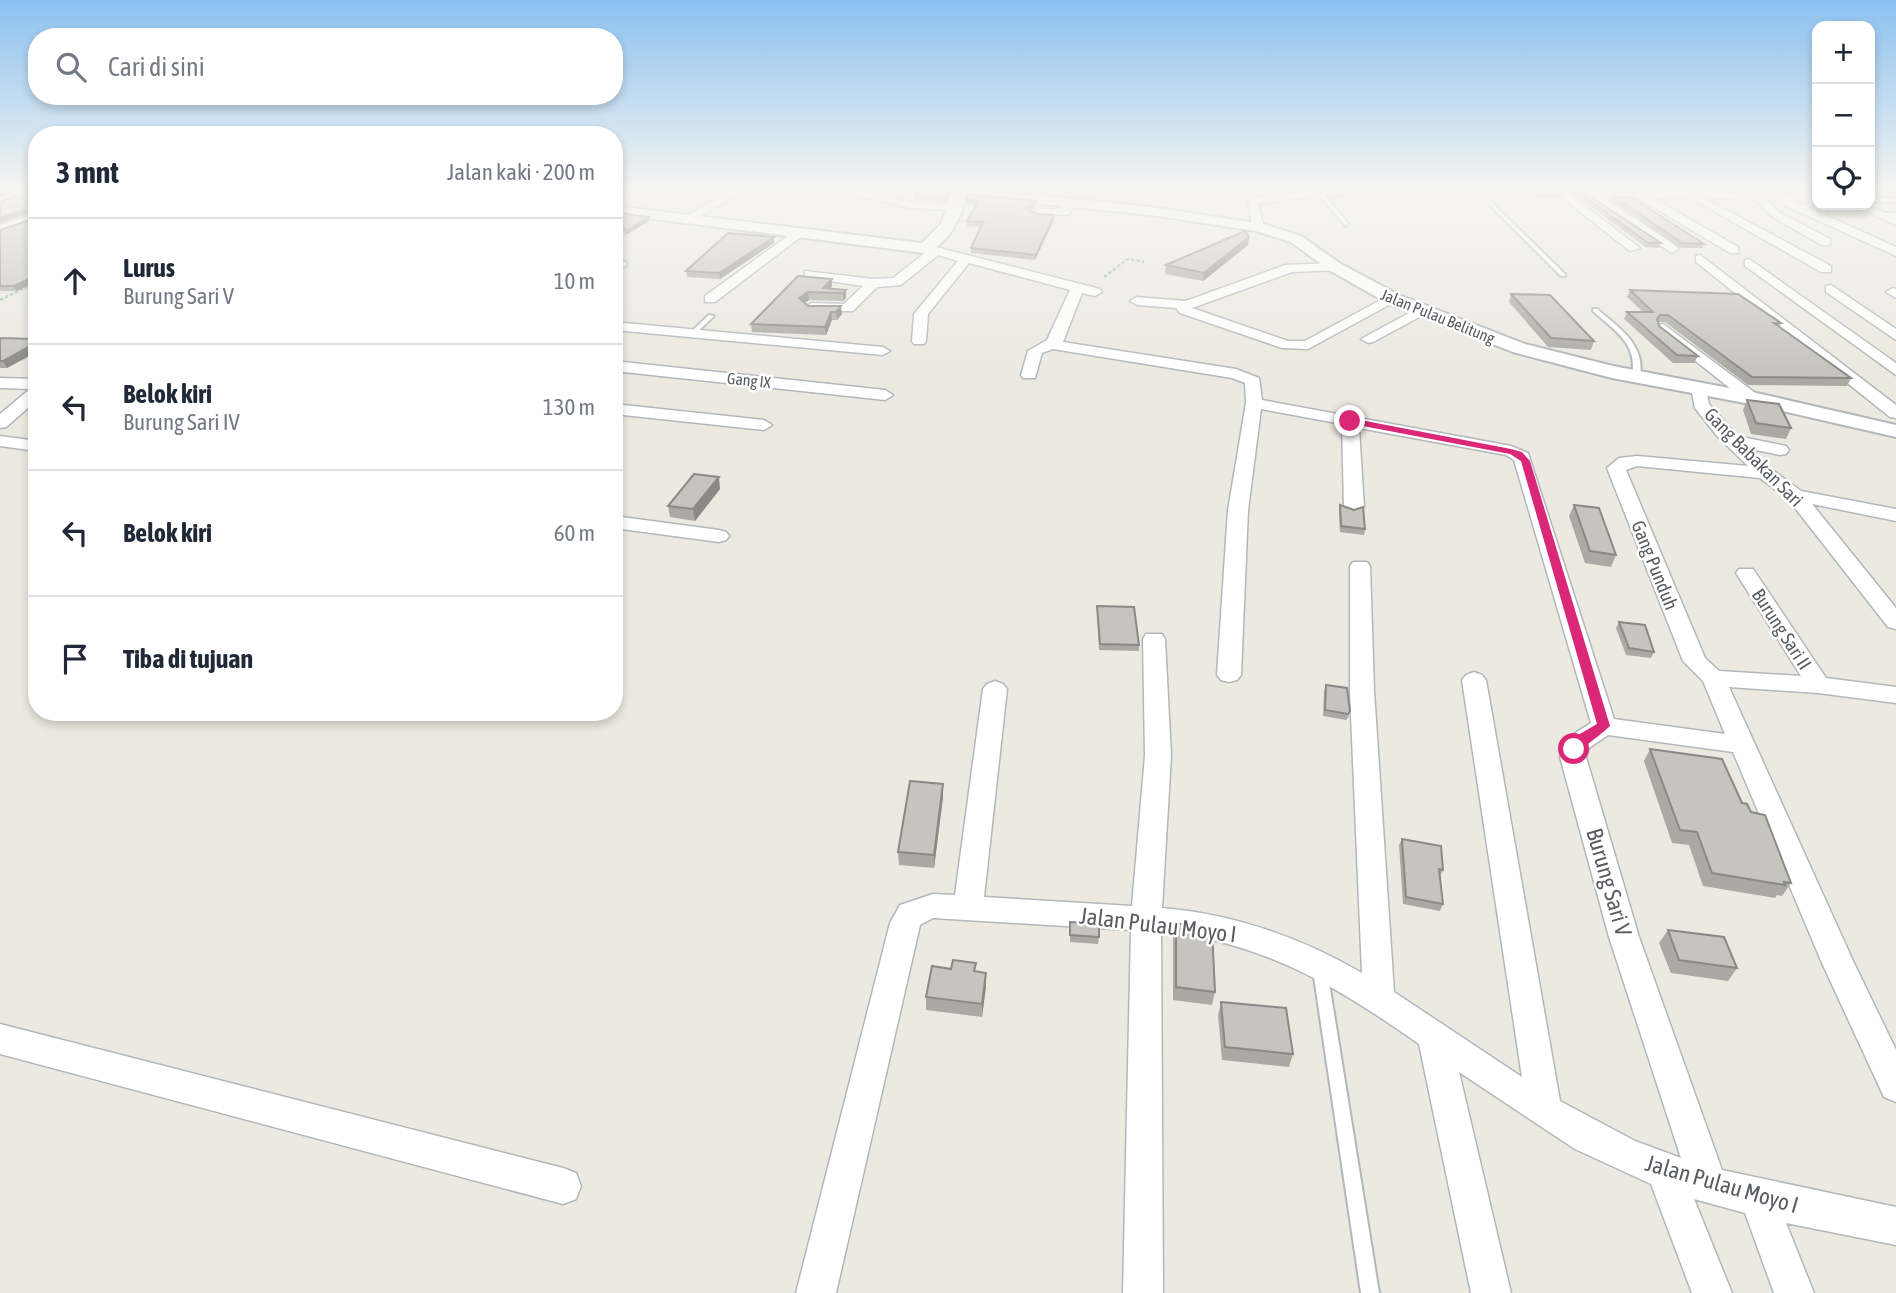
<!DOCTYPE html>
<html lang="id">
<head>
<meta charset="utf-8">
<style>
  :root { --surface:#fff; --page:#f6f6f7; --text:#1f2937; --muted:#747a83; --line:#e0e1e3 }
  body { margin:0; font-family:"Asap Condensed",sans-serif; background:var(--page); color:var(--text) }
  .controls { position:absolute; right:21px; top:21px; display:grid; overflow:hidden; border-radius:14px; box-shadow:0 4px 10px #0003 }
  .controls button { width:63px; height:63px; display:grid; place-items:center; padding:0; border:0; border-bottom:2px solid var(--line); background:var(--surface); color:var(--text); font:35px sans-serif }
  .stop { position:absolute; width:21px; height:21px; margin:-16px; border:5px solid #db2777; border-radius:50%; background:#fff }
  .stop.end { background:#db2777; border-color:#fff; box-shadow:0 2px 7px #0008 }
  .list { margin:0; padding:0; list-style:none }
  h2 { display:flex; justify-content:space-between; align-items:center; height:91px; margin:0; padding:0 28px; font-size:30px }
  h2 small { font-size:23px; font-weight:400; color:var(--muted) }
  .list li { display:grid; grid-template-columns:46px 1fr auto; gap:21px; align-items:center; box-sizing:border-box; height:126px; padding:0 28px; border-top:2px solid var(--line) }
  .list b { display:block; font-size:26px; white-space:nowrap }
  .list p { margin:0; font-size:23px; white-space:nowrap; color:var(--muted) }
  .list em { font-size:23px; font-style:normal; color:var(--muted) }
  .icon { flex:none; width:38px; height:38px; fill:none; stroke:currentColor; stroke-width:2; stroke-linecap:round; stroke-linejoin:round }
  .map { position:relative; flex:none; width:1896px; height:1293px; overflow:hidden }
  .search { position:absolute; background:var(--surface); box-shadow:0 4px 10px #0003; left:28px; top:28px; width:595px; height:77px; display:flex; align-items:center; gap:18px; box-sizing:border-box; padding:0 24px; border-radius:28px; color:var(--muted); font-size:26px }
  .panel { position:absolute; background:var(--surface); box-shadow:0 4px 10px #0003; left:28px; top:126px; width:595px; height:595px; border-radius:28px }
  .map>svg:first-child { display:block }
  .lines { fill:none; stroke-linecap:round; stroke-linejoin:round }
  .service-casing { stroke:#b3b7bb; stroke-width:4 }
  .minor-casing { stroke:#b3b7bb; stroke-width:3 }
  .tertiary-casing { stroke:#b3b7bb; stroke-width:4 }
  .path { stroke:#97c3a3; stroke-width:2.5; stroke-dasharray:3.5 2; stroke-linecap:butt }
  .service { fill:#fff; fill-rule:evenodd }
  .minor { fill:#fff; fill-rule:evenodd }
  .tertiary { fill:#fff; fill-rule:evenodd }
  .wall { fill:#aaa9a3 }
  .shaded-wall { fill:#8b8985 }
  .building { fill:#c6c4be; stroke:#8b8985; stroke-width:2 }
  .route { fill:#db2777 }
  .labels { text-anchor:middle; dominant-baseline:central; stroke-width:5; stroke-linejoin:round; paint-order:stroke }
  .far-street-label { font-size:16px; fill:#595d61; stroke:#fff }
  .street-label { font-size:19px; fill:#595d61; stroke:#fff }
  .near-street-label { font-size:23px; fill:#595d61; stroke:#fff }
</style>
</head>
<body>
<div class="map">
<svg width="1896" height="1293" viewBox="0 0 1896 1293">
  <rect width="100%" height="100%" fill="#ece9e0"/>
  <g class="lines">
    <g class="service-casing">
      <path id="service" d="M1480,191L1565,274V276H1561L1479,194L1324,195L1348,223L1346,226L1319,195L1308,194L1311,192Z
        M1870,198H1893L1896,200L1893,202H1870Z
        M1896,213V217H1880L1877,215L1880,213Z
        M1593,309H1597C1618,327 1648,346 1639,379L1632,377C1638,343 1615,331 1593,311Z
        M709,315L714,316L694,335H690V333Z
        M1320,964L1325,966L1327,970L1379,1293H1361L1313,970L1315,966Z"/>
    </g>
    <g class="minor-casing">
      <path id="minor" d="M21,190H36L0,204V197Z
        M732,190H745L694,220L684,218Z
        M836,190H856L910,202L956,204L962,207L956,210L910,208Z
        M1552,190H1564L1640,248L1630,251Z
        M1311,191L1315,192V196L1258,204L1264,227L1258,231L1252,227L1248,199Z
        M1590,191H1687L1817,196V202L1794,201L1896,247V256L1782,204L1781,201L1767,200L1779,212L1830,239V245H1822L1771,216L1756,200L1704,198L1831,266V272H1821L1689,197L1653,198L1738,247V253H1730L1638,198H1604L1676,246L1678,249L1672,253L1586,196V192Z
        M1067,201L1077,203L1068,215H1033L1027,212L1033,209H1061Z
        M1852,205H1867L1896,218V225Z
        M37,213V220L0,233V225Z
        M796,230L806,233L715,302H705V296Z
        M614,231L622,232L624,235L614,239Z
        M924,244L1100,289L1102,292L1095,296L1082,293L1063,342L1236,369L1259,378L1262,400L1511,446L1528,453L1614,719L1725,734L1703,681L1683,661L1607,468L1619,458L1637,456L1748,466L1717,436L1695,408L1691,388L1693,385H1705L1709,404L1737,436L1786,446L1789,450L1786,454L1780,455L1751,449L1771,469L1801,491L1896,509V521L1812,504L1896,608V629L1888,627L1788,499L1760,478L1637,466L1626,470L1705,658L1719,671L1801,676L1736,573L1739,569H1753L1826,678L1896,687V703L1818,693L1729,687L1854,963L1896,1050V1102L1884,1097L1822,963L1733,752L1608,735L1589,748L1586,757L1639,937L1722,1170L1896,1207V1245L1786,1223L1814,1293H1774L1745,1213L1694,1199L1732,1293H1692L1651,1184L1575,1149L1459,1072L1511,1293H1471L1419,1044C1338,987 1262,941 1161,932L1163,1293H1123L1131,930L933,918L920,925L836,1293H796L890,923L900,905L933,894L955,895L983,689L987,684L995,681L1003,684L1007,689L984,897L1132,906L1145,756L1143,639L1146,634H1162L1165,639L1171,756L1162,908C1233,914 1300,937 1362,973L1350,691V566L1353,562H1367L1370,566L1374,691L1394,992L1522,1077L1462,680L1466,675L1474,672L1482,675L1486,680L1560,1101L1635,1141L1681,1158L1609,937L1560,757L1569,737L1591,723L1514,460L1506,455L1359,428L1364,507L1354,513L1344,507L1342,424L1261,409L1248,510L1241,675L1237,680L1229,682L1221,680L1217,675L1228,510L1246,403L1245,383L1232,378L1053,349L1042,353L1035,378H1023L1021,375L1028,351L1047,340L1070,290L969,263L928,314L926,341L924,344H914L912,341L914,314L958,261L938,255L901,285L877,287L853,311H812L805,307L812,303L844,304L863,286L810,278L805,277V271L873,279L893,278L926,252L918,248Z
        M1700,255L1896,405V418L1890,417L1696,262V256Z
        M1749,259L1896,363V375L1745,266V260Z
        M614,260L626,262L627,265L621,269L614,268Z
        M1335,263L1341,267L1340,270L1292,272L1192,308L1288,341H1305L1388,296H1398L1400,299L1308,349L1282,348L1180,313L1176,308L1137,305L1130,301L1137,297L1186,301L1285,265Z
        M1831,285L1896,329V340L1826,292V286Z
        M1893,288L1896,289V298L1886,292Z
        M1420,307L1427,311L1425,314L1373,342L1368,343L1361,339Z
        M614,322L883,347L890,351L883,355L614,330Z
        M1663,324L1758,395L1760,398L1758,401H1746L1658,331L1656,328L1658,325Z
        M614,361L885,390L893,395L885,400L614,371Z
        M0,378L37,379V400L6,427L0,428V414L30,389L0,388Z
        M614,404L764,420L772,425L764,430L614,414Z
        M0,436L37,441V451L0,446Z
        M614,516L719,530L726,532L729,536L726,540L719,542L614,528Z
        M0,1024L563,1168L576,1173L581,1186L576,1199L563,1204L0,1054Z"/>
    </g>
    <g class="tertiary-casing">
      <path id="tertiary" d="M953,190H989L1151,207L1263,224L1301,236L1341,264L1399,295L1525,344L1613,366L1761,394L1896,425V437L1761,406L1612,378L1513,352L1387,303L1329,270L1291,242L1256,231L1151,215L966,196C961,218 948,246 924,253L614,214V206L922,243L941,224Z"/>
    </g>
    <path class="path" d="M1151,190H1169
      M1221,190L1238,195
      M1498,191L1524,190
      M1104,277L1128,259L1144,262
      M0,300L37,282"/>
    <use href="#service" class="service"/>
    <use href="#minor" class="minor"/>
    <use href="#tertiary" class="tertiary"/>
  </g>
  <path class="wall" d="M898,190H952L946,201L914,200V193L915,192Z
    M1530,190H1554L1560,195L1559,199L1539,198Z
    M1568,190H1586V194L1661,243L1659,248L1646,247Z
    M1614,197L1704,244L1702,248H1680L1613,201Z
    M966,200L1036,201L1035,206L1029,210L1037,214L1054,215V220L1035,260L971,253V248L981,227L967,226V221L976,206L966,205Z
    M614,212L649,217V221L626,235L622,229H614Z
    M37,213V285L31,284L17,291H0V230L36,218Z
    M774,237V243L720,279L687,277L686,271Z
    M1248,245L1203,281L1165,274L1166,265Z
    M798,276L832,286L830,289L846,290V298L843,301L809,300L805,303L808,306L842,314L837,320H832L826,335L752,332L751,324Z
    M1630,290L1781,323L1779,327L1851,378L1847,386L1748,385L1665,322H1658L1659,326L1698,356L1694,363H1673L1624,319L1627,312H1643L1627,297Z
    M1511,294L1594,341L1591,350L1548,347L1509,302Z
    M0,338L7,368H0Z
    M1747,400L1791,428L1786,439L1751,434L1743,410Z
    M720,489L695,521L670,517L668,506Z
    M1340,505L1365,529L1364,535L1340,532L1339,510Z
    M1574,505L1616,555L1611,567L1585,563L1569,516Z
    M1097,606L1139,645V651L1099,650L1097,612Z
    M1619,622L1654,652L1651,658L1626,655L1616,628Z
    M1326,685L1350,711L1348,718L1346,720L1323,716L1324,691Z
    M1650,749L1742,803L1751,812L1791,883L1782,896L1777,895L1775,898L1703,886L1689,845L1672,843L1644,761Z
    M943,784V797L934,868L899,865L898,852Z
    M1402,839L1443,870L1440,876L1443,904L1440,911L1403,904L1399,845Z
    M1070,922L1099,937L1098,944L1070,942Z
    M1176,923L1215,992L1212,1005L1173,1000V936Z
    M1668,930L1737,968L1728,981L1671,973L1659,943Z
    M976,972L986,986L982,1017L926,1010V997Z
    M1221,1002L1293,1054L1289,1067L1222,1060L1218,1015Z"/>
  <path class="shaded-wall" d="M948,190H952L946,201V194Z
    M1036,201L1035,206L1025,213V208Z
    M34,206L36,211L0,223V218Z
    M1054,215V220L1035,260L1036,255Z
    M649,217V221L626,235V231Z
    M774,237V243L720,279L719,273Z
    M1249,237L1248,245L1203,281L1204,273Z
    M29,279L31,284L17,291L14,286Z
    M832,279V286L826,293L823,288Z
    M846,290V298L843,301V293Z
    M808,292L809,300L800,306L799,298Z
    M841,306L842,314L837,320L836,312Z
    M831,312L832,320L826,335L825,327Z
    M37,342V352L7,368L3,361Z
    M719,477L720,489L695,521L693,509Z
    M943,784V797L934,868V855Z
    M986,973V986L982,1017V1004Z"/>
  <path class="building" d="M33,190H37V208L34,206L0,218V202Z
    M918,190H948L946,194L914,193Z
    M1536,190H1554L1560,195L1541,194Z
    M1575,190H1586V194L1661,243H1648Z
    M968,194L1036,201L1025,208L1037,214L1054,215L1036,255L971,248L983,222L967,221L979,201L966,200Z
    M1614,197H1631L1704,244L1682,243Z
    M614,212L649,217L626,231L622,225H614Z
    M37,213V280L29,279L14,286H0V230L36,218Z
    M1245,231L1249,237L1204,273L1166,265Z
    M728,233L774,237L719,273L686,271Z
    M798,276L832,279L823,288L846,290L843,293L808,292L799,298L808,306H841L836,312H831L825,327L751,324Z
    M1630,290L1738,294L1781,323H1774L1851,378L1752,377L1668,315H1660L1657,319L1659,326L1698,356L1677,355L1627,312H1653Z
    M1511,294L1550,295L1594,341L1551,338Z
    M0,338L37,339V342L3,361H0Z
    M1747,400L1779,404L1791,428L1756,423Z
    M694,474L719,477L693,509L668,506Z
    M1340,505L1354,510L1363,507L1365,529L1341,526Z
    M1574,505L1599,508L1616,555L1590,551Z
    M1097,606L1134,607L1139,645L1100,644Z
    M1619,622L1645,625L1654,652L1629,648Z
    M1326,685L1347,688L1350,711L1348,714L1325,710Z
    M1650,749L1722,759L1742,803L1747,804L1751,812L1765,815L1791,883L1784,882L1785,885L1712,873L1697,832L1680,830Z
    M910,781L943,784L934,855L898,852Z
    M1402,839L1441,846L1443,870L1439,869L1443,904L1406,897Z
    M1070,922L1099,924V937L1070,935Z
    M1176,923L1212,929L1215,992L1176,987Z
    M1668,930L1724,937L1737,968L1679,960Z
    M953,960L976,963L974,971L986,973L982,1004L926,997L932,966L951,969Z
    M1221,1002L1286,1008L1293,1054L1225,1047Z"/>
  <linearGradient id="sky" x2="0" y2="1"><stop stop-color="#8bc1f0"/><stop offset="0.51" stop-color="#f6f5f1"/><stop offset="1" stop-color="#f6f5f1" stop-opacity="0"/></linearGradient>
  <rect width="1896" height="371" fill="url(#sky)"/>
  <path class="route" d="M1350,418L1511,449L1522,452L1530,461L1610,726C1604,732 1581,750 1574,753L1568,749L1578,735L1597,724L1521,461L1510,454L1347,423Z"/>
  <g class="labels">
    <g class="far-street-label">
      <text transform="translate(1438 316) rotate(22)">Jalan Pulau Belitung</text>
      <text transform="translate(749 380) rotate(6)">Gang IX</text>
    </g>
    <g class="street-label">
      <text transform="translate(1754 457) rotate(45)">Gang Babakan Sari</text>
      <text transform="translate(1655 565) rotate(68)">Gang Punduh</text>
      <text transform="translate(1782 629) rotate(57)">Burung Sari II</text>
    </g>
    <g class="near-street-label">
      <text transform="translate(1609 882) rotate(74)">Burung Sari V</text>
      <text transform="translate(1158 925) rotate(7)">Jalan Pulau Moyo I</text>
      <text transform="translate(1722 1184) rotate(16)">Jalan Pulau Moyo I</text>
    </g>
  </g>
</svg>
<div class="controls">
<button>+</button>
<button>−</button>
<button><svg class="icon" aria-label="locate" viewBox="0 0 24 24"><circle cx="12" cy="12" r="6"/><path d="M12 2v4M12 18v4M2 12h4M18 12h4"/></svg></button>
</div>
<div class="stop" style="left:1574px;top:749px"></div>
<div class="stop end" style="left:1350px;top:421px"></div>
<div class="search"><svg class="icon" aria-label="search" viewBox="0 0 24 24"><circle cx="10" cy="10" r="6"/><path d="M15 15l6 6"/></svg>Cari di sini</div>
<section class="panel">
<h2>3 mnt<small>Jalan kaki · 200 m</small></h2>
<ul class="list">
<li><svg class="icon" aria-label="ahead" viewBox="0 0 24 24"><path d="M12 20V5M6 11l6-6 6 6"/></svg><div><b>Lurus</b><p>Burung Sari V</p></div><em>10 m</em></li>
<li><svg class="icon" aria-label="left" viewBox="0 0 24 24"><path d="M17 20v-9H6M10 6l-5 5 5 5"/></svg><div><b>Belok kiri</b><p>Burung Sari IV</p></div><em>130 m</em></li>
<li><svg class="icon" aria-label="left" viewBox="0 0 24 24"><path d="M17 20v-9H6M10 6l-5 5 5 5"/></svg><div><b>Belok kiri</b></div><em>60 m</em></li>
<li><svg class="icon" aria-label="arrive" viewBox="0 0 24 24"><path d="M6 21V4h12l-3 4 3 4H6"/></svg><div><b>Tiba di tujuan</b></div></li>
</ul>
</section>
</div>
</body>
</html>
